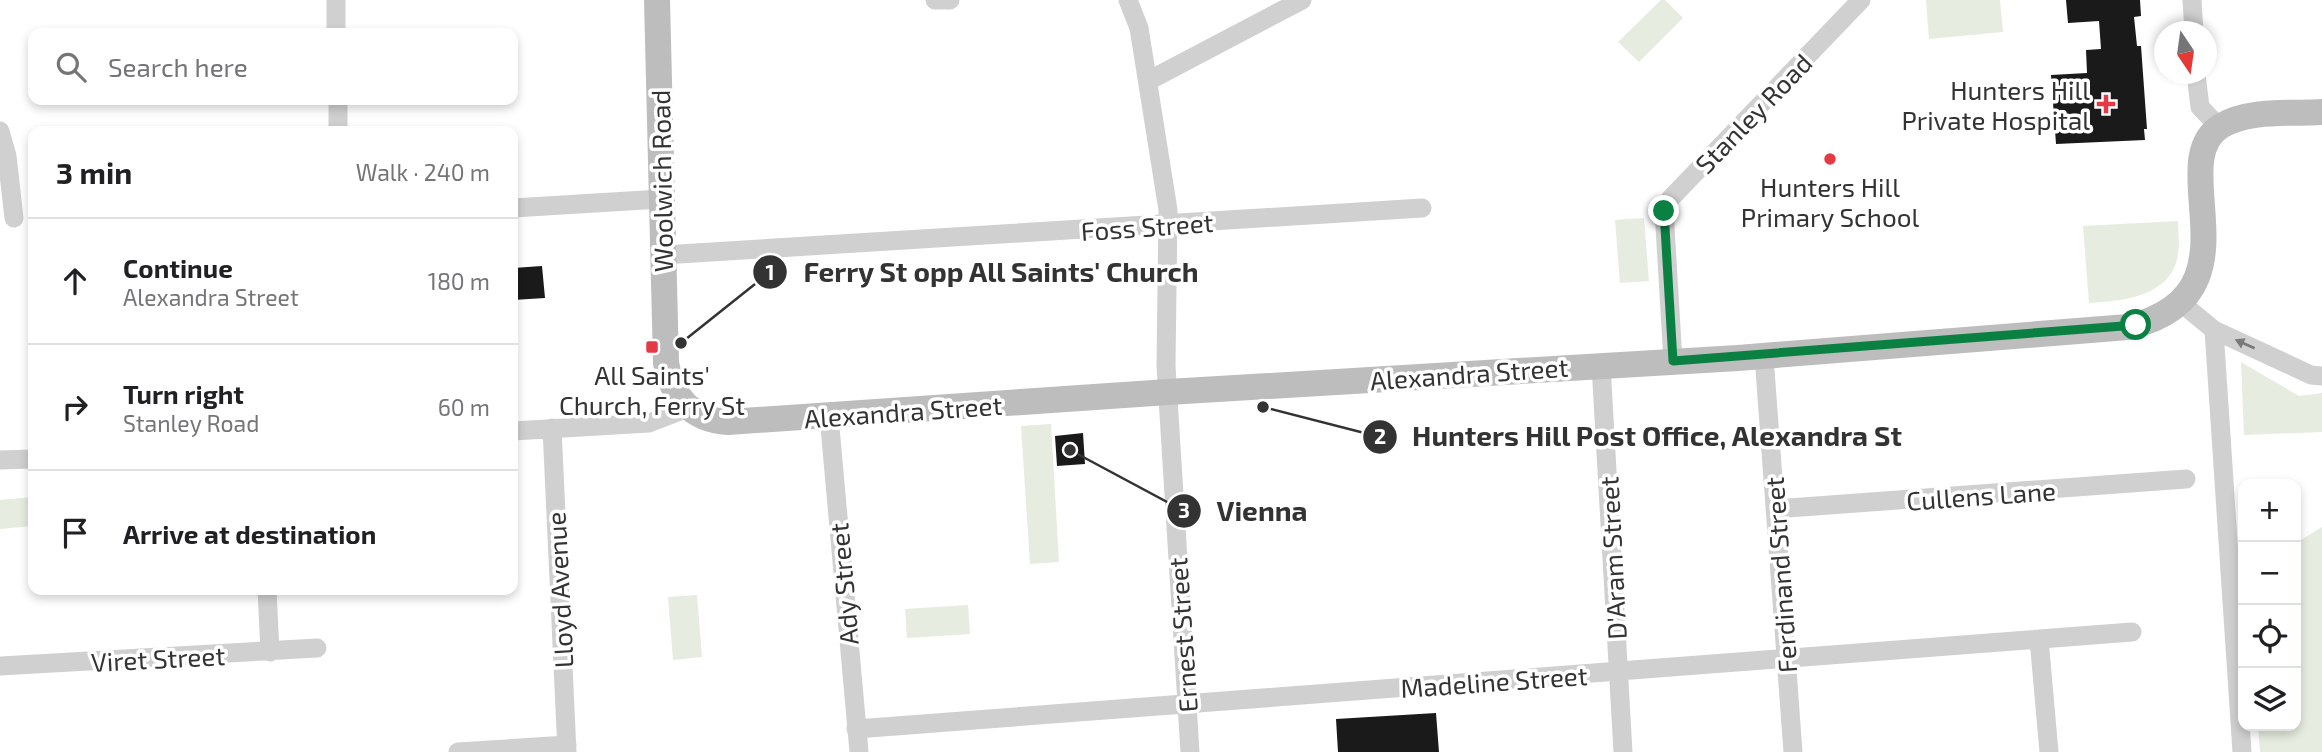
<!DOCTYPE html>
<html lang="en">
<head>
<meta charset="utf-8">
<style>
  :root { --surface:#fff; --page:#f2f2f2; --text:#202124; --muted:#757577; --line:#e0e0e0 }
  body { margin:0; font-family:"Exo 2",sans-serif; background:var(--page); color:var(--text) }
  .controls { position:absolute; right:21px; bottom:21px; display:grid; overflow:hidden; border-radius:14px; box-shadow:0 4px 10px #0003 }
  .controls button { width:63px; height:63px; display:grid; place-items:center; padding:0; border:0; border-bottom:2px solid var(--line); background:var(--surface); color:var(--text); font:35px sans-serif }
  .compass { position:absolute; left:2154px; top:21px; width:63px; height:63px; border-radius:50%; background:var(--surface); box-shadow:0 4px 10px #0003; rotate:167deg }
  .stop { position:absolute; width:21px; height:21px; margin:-16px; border:5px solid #0b8043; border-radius:50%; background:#fff }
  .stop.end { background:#0b8043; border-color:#fff; box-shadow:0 2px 7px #0008 }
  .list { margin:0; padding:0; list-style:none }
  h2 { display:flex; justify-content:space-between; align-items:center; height:91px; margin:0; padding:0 28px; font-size:30px }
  h2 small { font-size:23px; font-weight:400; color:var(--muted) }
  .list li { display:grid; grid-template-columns:46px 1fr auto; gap:21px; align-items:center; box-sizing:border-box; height:126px; padding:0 28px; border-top:2px solid var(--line) }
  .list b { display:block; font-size:26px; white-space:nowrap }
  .list p { margin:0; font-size:23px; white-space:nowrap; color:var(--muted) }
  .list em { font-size:23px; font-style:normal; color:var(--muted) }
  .icon { flex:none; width:38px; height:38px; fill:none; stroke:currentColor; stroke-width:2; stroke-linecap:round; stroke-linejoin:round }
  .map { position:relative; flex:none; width:2322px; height:752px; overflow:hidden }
  .search { position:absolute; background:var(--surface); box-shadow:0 4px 10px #0003; left:28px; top:28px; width:490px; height:77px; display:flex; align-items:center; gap:18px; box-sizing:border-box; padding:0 24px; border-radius:14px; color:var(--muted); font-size:26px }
  .panel { position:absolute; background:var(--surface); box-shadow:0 4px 10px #0003; left:28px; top:126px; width:490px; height:469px; border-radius:14px }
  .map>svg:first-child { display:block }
  .green { fill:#e6ecdf }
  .building { fill:#1a1a1a }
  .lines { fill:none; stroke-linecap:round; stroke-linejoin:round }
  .street { stroke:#d0d0d0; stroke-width:19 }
  .secondary { stroke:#bdbdbd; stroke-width:26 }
  .oneway { fill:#7a7a7a }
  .route { stroke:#0b8043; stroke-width:9 }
  .poi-dot { fill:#e63946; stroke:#fff; stroke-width:2.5 }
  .labels { text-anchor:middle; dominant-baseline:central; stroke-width:7; stroke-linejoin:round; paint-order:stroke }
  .poi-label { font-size:26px; fill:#333; stroke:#fff }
  .street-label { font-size:26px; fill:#333; stroke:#fff }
  .leader { fill:none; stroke:#333; stroke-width:2.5 }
  .callout-dot { fill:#333; stroke:#fff; stroke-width:2.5 }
  .mark-label { font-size:21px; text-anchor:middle; font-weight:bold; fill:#fff }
  .callout-label { font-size:28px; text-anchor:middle; font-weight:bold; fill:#333; stroke:#fff; stroke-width:7; stroke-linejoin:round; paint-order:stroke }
</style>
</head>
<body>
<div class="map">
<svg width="2322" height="752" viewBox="0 0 2322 752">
  <rect width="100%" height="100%" fill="#fff"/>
  <path class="green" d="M1661,0H1665L1683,18L1639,62L1618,42Z
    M1926,0H2000L2003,32L1929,39Z
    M1644,218L1649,281L1620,283L1615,220Z
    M2178,221C2178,232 2180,244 2178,254C2172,297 2122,301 2089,303L2083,226Z
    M2241,362L2299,396L2322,393V432L2244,435Z
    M1051,424L1059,562L1030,564L1021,426Z
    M33,497V526L0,529V500Z
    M2322,527V752H2260L2258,726H2296V543Z
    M697,595L702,657L673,660L668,597Z
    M968,605L970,634L907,638L905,609Z"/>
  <path class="building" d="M2066,0H2140L2141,16L2134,17L2137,46H2141L2147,129H2144L2145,140L2056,144L2051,75L2087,73L2086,50L2101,49L2099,21L2068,23Z
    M542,266L545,298L513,300V268Z
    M1083,433L1085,464L1057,466L1055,436Z
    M1436,713L1439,752H1338L1336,719Z"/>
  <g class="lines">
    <path class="street" d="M336,0V33
      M935,0H950
      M1128,0L1139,28L1168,210L1166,366L1190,752
      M2192,0L2194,32
      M2196,74L2200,107L2219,127
      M1148,81L1302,0
      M0,131L7,156L14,218
      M338,131V100
      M513,208L661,199
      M663,255L1422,208
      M2180,302L2214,330L2311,375L2322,376
      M2214,330L2242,752
      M1764,356L1793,752
      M1673,361L1664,210L1670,199L1861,0
      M1601,365L1623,752
      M829,416L859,752
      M552,428L567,752
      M513,431L649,423L688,408
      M0,460L33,459
      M1775,509L2186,479
      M267,590L270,652
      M2039,639L2049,752
      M0,666L317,648
      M856,729L2132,632
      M458,752L567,745"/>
    <path class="secondary" d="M657,0L666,363C672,397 692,420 728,422L1168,392L1738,358L2128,327C2265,295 2161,163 2221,126C2249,109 2291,114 2322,112"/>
  </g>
  <defs><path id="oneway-solid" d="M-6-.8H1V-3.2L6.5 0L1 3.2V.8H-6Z" transform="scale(1.75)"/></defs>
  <use class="oneway" href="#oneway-solid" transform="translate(2245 344) rotate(-156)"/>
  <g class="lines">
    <path class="route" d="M1664,211L1673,361L2136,325"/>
  </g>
  <g class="poi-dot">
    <path d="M2102.5 93.5h7v7h7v7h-7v7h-7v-7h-7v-7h7z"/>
    <circle cx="1830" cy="159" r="7"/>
    <rect x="645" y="340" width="14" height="14" rx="3.5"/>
  </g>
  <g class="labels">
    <g class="poi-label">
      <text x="2090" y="89" text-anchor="end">Hunters Hill<tspan x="2090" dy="30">Private Hospital</tspan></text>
      <text x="1830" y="186">Hunters Hill<tspan x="1830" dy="30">Primary School</tspan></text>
      <text x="652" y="374">All Saints'<tspan x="652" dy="30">Church, Ferry St</tspan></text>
    </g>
    <g class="street-label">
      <text transform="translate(1753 113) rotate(-46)">Stanley Road</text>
      <text transform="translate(661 181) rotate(-91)">Woolwich Road</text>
      <text transform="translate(1147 226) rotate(-4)">Foss Street</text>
      <text transform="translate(1469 373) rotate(-4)">Alexandra Street</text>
      <text transform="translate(903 411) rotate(-4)">Alexandra Street</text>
      <text transform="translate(1981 495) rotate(-4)">Cullens Lane</text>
      <text transform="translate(1612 558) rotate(-93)">D'Aram Street</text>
      <text transform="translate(1780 575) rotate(-94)">Ferdinand Street</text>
      <text transform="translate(843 584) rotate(-95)">Ady Street</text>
      <text transform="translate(559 590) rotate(-93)">Lloyd Avenue</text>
      <text transform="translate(1182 635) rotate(-94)">Ernest Street</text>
      <text transform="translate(158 658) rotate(-3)">Viret Street</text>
      <text transform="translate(1494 681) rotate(-4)">Madeline Street</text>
    </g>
  </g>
  <path class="leader" d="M681 343L770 272M1263 407L1380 437M1070 450L1184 511"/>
  <g class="callout-dot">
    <circle cx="681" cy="343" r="7"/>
    <circle cx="1263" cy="407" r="7"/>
    <circle cx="1070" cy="450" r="7"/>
    <circle cx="770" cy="272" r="18"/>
    <circle cx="1380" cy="437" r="18"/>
    <circle cx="1184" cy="511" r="18"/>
  </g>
  <g class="mark-label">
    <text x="770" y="280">1</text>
    <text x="1380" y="444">2</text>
    <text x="1184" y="518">3</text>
  </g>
  <g class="callout-label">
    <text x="1001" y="282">Ferry St opp All Saints' Church</text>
    <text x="1657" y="446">Hunters Hill Post Office, Alexandra St</text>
    <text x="1262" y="521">Vienna</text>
  </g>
</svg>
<div class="controls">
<button>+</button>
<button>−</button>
<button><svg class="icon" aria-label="locate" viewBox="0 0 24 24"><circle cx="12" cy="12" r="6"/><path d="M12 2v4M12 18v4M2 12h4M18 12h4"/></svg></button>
<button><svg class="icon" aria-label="layers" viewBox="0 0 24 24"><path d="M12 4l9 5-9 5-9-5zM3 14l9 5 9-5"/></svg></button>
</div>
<svg class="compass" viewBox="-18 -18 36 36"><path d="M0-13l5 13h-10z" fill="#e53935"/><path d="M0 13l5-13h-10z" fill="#757577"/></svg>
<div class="stop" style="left:2136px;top:325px"></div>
<div class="stop end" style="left:1664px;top:211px"></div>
<div class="search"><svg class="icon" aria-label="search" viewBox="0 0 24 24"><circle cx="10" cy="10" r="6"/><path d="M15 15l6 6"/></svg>Search here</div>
<section class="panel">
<h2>3 min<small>Walk · 240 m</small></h2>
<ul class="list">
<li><svg class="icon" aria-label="ahead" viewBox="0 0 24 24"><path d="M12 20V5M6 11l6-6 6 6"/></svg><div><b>Continue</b><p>Alexandra Street</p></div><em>180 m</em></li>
<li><svg class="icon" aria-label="right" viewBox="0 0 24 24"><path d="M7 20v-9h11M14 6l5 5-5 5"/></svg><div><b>Turn right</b><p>Stanley Road</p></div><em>60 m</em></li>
<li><svg class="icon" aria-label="arrive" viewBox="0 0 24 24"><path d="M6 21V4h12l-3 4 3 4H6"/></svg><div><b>Arrive at destination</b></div></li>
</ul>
</section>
</div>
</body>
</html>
